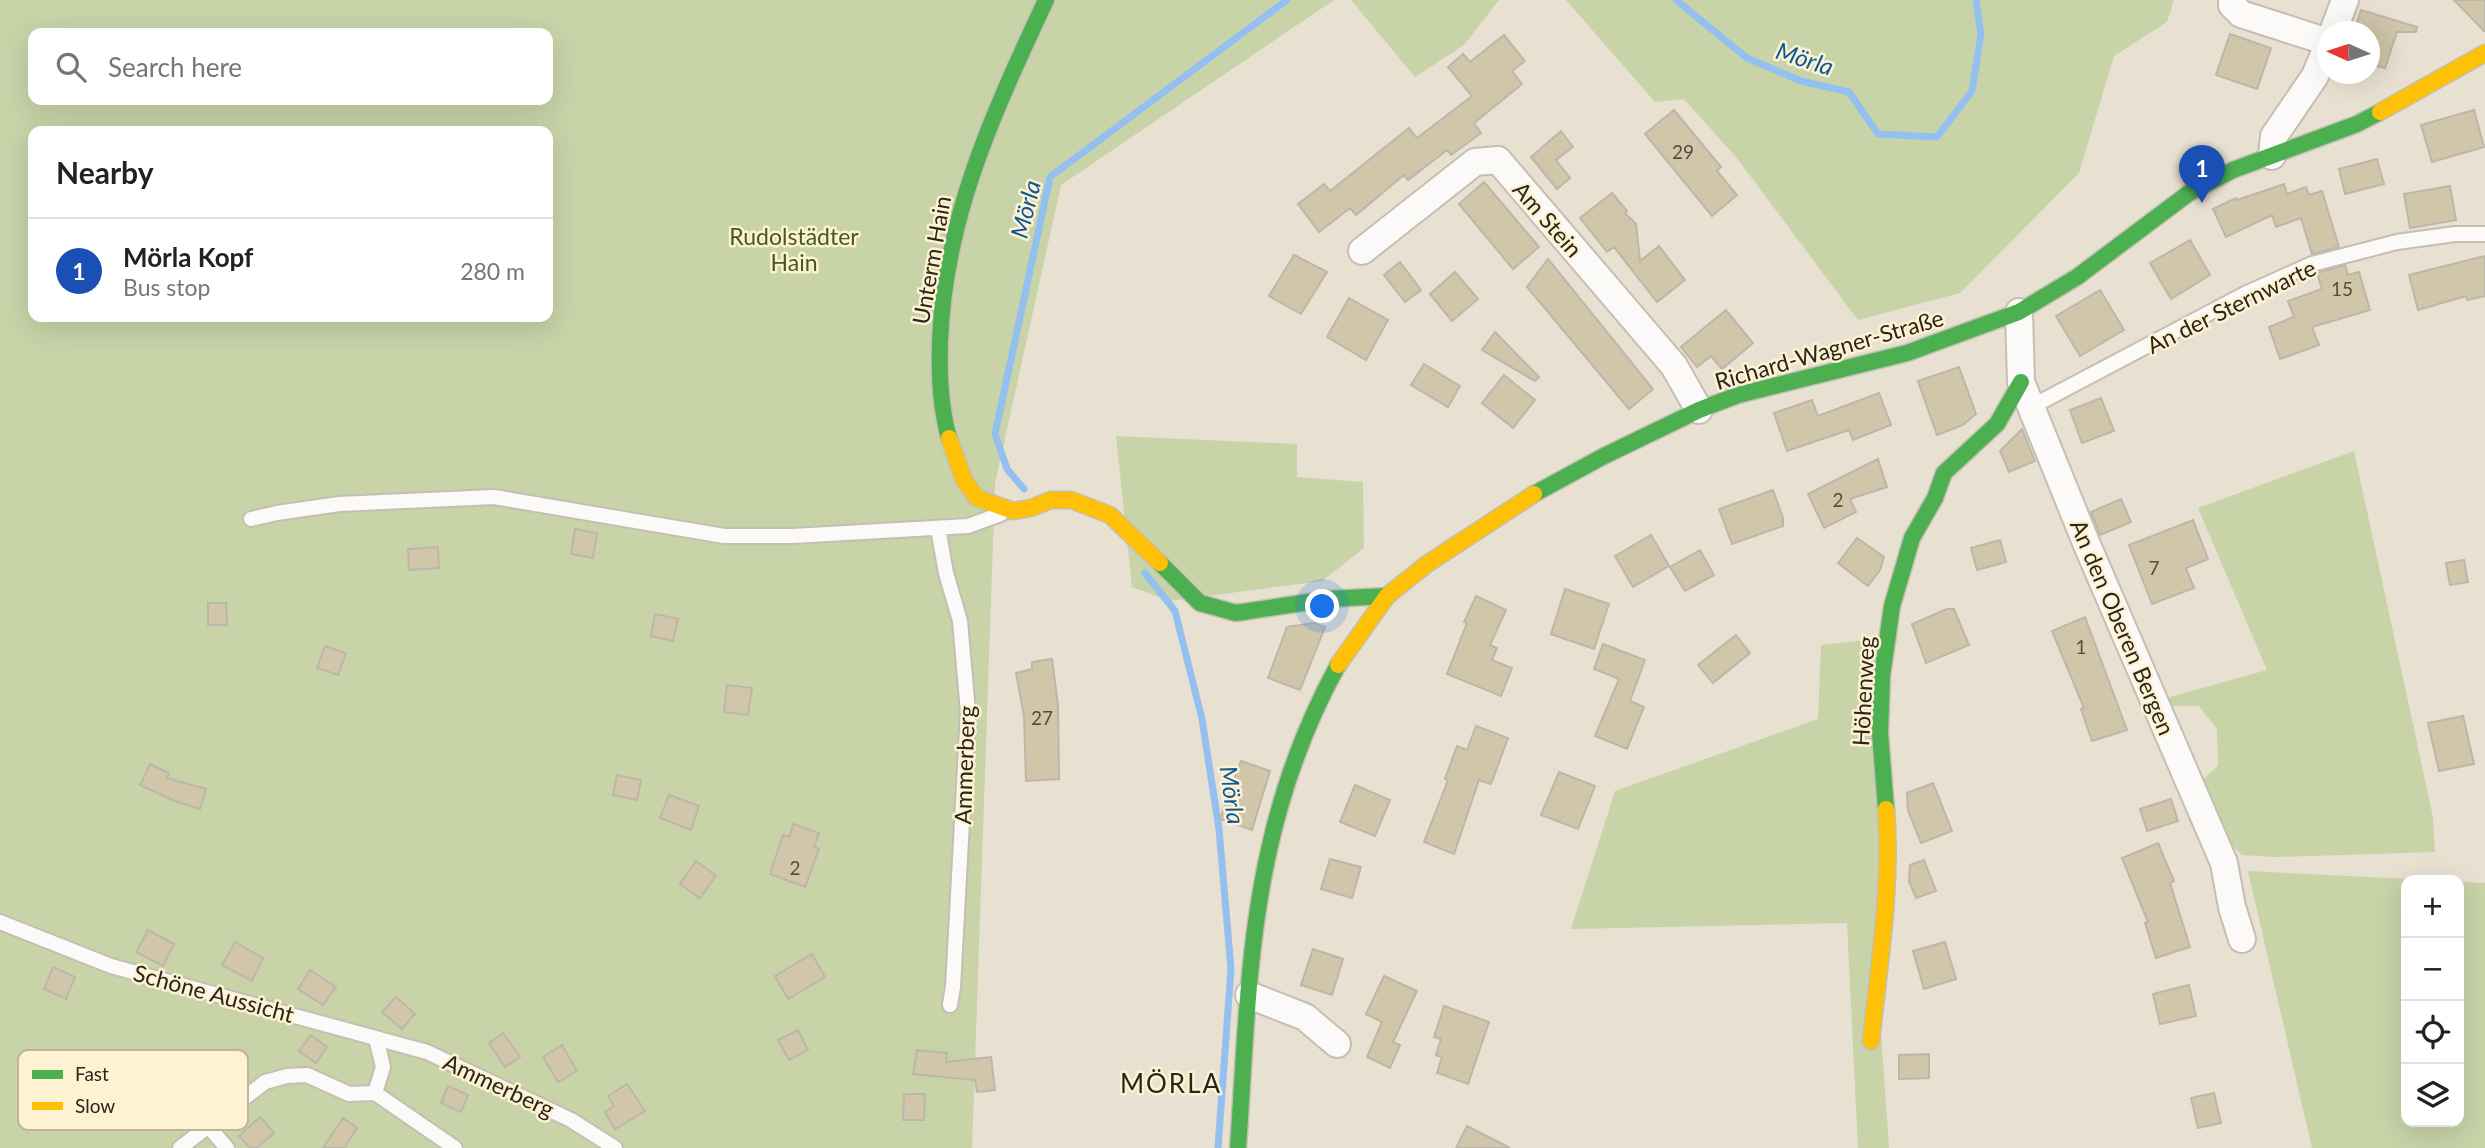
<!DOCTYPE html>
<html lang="en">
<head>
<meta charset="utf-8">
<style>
  :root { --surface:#fff; --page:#f6f6f6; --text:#222; --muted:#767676; --line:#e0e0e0; --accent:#7c3aed }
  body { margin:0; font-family:Lato,sans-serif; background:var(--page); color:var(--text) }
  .controls { position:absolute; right:21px; bottom:21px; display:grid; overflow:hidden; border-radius:14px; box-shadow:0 7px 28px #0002 }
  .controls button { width:63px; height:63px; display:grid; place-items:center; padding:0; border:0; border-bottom:2px solid var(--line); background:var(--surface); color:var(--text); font:35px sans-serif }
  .compass { position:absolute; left:2317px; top:21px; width:63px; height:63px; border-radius:50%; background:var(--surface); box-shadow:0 7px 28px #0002; rotate:273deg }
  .you { position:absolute; left:1323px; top:607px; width:24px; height:24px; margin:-18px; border:5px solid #fff; border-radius:50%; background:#1a73e8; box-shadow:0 0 0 10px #1a73e833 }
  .badge { display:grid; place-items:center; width:46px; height:46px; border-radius:50%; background:var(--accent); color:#fff; font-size:23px; font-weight:700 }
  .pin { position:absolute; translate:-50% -58px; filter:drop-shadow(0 2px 4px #0008) }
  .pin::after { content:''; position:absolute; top:37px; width:24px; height:21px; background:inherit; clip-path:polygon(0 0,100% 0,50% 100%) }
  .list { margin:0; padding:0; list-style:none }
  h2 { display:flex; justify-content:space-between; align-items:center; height:91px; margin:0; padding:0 28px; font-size:30px }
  h2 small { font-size:23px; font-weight:400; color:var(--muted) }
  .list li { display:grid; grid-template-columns:46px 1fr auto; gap:21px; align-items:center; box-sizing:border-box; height:105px; padding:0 28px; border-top:2px solid var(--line) }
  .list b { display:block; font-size:26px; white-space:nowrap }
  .list p { margin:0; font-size:23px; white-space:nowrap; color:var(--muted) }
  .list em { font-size:23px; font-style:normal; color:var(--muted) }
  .icon { flex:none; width:38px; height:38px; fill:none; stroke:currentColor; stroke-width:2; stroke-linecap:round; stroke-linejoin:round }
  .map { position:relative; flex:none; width:2485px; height:1148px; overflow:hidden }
  .search { position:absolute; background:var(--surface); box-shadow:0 7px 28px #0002; left:28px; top:28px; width:525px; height:77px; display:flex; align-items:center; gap:18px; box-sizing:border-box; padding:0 24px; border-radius:14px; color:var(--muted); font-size:26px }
  .panel { position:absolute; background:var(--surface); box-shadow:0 7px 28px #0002; left:28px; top:126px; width:525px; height:196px; border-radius:14px }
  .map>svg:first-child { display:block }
  .green { fill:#c8d3a8; fill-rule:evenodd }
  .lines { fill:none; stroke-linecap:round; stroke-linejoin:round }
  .stream { stroke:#93c0f0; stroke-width:7 }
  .building { fill:#d1c6aa; stroke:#bdb6aa; stroke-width:2 }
  .lane-casing { stroke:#c5bfb3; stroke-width:18 }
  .street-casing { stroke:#c5bfb3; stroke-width:30 }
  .fast-casing { stroke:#c5bfb3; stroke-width:19 }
  .slow-casing { stroke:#c5bfb3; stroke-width:19 }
  .lane { stroke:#fcfaf8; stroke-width:14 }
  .street { stroke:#fcfaf8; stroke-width:26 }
  .fast { stroke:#4caf50; stroke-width:16 }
  .slow { stroke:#ffc107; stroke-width:16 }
  .labels { text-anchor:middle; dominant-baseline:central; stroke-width:5; stroke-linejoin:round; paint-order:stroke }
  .number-label { font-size:19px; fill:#544e3f }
  .street-label { font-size:23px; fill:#2b261b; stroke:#fff2d2 }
  .park-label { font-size:23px; fill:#445c1a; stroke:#fff2d2 }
  .water-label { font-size:24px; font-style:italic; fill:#0a5799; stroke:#fff2d2 }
  .quarter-label { font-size:26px; letter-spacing:2px; fill:#2b261b; stroke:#fff2d2 }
  .key { fill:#fff2d2; stroke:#bfb59b; stroke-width:2 }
  .key-label { font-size:19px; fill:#2b261b }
</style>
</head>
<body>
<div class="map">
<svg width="2485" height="1148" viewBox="0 0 2485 1148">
  <rect width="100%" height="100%" fill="#e8e0d0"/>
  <path class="green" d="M0,0H1334L1061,185L995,484L972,1148H0ZM33,33H548V100H33ZM33,131H548V317H33Z
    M1351,0H1499L1464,45L1415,77Z
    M1566,0H2174L2167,22L2114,56L2079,173L1960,293L1858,320L1736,157L1684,99L1655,102Z
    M1116,436L1297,444V477L1363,482L1364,548L1322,581L1170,601L1132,587Z
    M2354,451L2433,817L2435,852L2276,857L2242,855L2226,840L2201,781L2218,766L2217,729L2199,706H2173L2163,699L2267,670L2198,508Z
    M1877,639L1881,1034L1889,1148H1858L1847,923L1571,929L1615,791L1818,719L1821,645Z
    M2248,871L2430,880H2406V1122H2459V882L2485,883V1148H2312Z"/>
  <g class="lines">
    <path class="stream" d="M1676,0L1747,58L1801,81L1849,92L1878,134L1937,137L1972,91L1981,34L1976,0
      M1024,489L1007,469L995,434L1050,177L1287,0
      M1145,573L1175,611L1202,719L1219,829L1231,969L1218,1148"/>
  </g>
  <path class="building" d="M2454,0H2485V31H2484Z
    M2361,10L2417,27L2416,32H2397L2385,68L2370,64V32H2354Z
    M2230,34L2271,48L2257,89L2216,75Z
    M1504,35L1525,61L1512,71L1522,84L1474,123L1481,133L1451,155L1447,150L1408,180L1404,175L1356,215L1350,208L1319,232L1298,204L1324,184L1330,191L1409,128L1417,138L1472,96L1448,67L1463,54L1470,62Z
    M1674,110L1721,167L1717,171L1737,195L1712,216L1645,134Z
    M2474,110L2484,147L2432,162L2421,125Z
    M1561,131L1573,147L1556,160L1570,178L1557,189L1531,157Z
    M2377,159L2384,184L2345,194L2339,169Z
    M1484,182L1539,247L1513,269L1459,204Z
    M2284,184L2287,194L2306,187L2309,195L2322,191L2339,247L2312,254L2301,218L2276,227L2272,215L2226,237L2213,209L2236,198L2237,200Z
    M2450,186L2456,220L2410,228L2404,194Z
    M1612,193L1627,211L1625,213L1636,224L1640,261L1659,246L1685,280L1657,302L1614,247L1607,252L1580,218Z
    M2190,240L2210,275L2171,299L2150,263Z
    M1294,255L1327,272L1301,314L1269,296Z
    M2485,256V296L2467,300L2466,296L2418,310L2409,275Z
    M1548,259L1653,389L1629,409L1527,287Z
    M1400,262L1421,290L1405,302L1384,275Z
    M2345,265L2348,275L2359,272L2370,310L2312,327L2319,345L2280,359L2269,327L2294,317L2288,301L2322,289L2317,273Z
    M1455,272L1478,299L1452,321L1430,294Z
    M2100,290L2124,330L2080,356L2056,316Z
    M1349,298L1388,320L1366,360L1327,337Z
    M1726,310L1753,343L1722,369L1711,356L1697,367L1681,347Z
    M1495,332L1539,377L1535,381L1482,350Z
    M1424,364L1460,386L1448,407L1411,385Z
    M1959,367L1976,414L1963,425L1937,435L1918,381Z
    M1504,375L1535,400L1513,428L1482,403Z
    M1879,393L1891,425L1853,440L1849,430L1787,451L1774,413L1812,400L1818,416Z
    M2101,398L2114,431L2082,443L2070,410Z
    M2022,429L2035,461L2009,472L2000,451Z
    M1878,459L1887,487L1850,499L1856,512L1824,528L1808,494Z
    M1773,490L1783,518V526L1732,544L1719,509Z
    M2121,499L2131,522L2100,535L2091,512Z
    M2193,520L2208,559L2186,568L2194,588L2152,604L2129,545Z
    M575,529L597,533L593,558L571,554Z
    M1651,535L1669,566L1633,587L1615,556Z
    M1857,538L1884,557L1880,570L1868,586L1838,563Z
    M2000,540L2006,562L1977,570L1971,548Z
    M438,547L439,568L409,570L408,549Z
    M1700,550L1714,575L1685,591L1670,567Z
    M2464,560L2468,582L2450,585L2446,563Z
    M1565,589L1609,604L1594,649L1551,634Z
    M1476,596L1506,610L1490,645L1497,648L1492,660L1512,668L1501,696L1447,674L1467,623L1464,622Z
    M208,603H226L227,625H208Z
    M1947,609H1954L1969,645L1926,663L1912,624Z
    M655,614L678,619L673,641L651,636Z
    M2085,617L2127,730L2092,741L2081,709L2084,708L2052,631Z
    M1314,623L1325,627L1300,690L1268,678L1287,627Z
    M1736,635L1750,653L1713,683L1698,665Z
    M1603,644L1645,660L1630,701L1644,707L1627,749L1595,736L1619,679L1594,669Z
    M325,646L346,653L338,675L317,668Z
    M1052,659L1058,705L1059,779L1026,781L1024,716L1016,673L1032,669V662Z
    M727,685L752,688L748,715L724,712Z
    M2463,716L2474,764L2439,771L2428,723Z
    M1476,726L1508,738L1491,784L1479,780L1454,854L1424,842L1448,780L1445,779L1457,746L1467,750Z
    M1241,761L1270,771L1252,830L1220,819Z
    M150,764L169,773L167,778L206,789L200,809L175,801L140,785Z
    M1559,772L1595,786L1578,829L1541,815Z
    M617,775L641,780L637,800L613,795Z
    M1933,783L1952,831L1921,843L1908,810L1907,793Z
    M1355,785L1390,800L1375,836L1340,822Z
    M669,795L699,806L691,830L660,818Z
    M2171,799L2178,821L2147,831L2140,809Z
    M793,824L819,833L814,847L819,849L805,887L770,874L783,835L789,837Z
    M2158,843L2174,881L2170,883L2190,947L2156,958L2145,923L2148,922L2122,858Z
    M1330,859L1361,867L1352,898L1321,889Z
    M1924,860L1936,891L1916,898L1909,881L1910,865Z
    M696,861L716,876L700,898L680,884Z
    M148,930L174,944L163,966L136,952Z
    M235,942L263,958L252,981L222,965Z
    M1945,942L1956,979L1924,989L1913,951Z
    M1313,949L1343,959L1332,995L1301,985Z
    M812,954L825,977L788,999L775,976Z
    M53,967L75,977L66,999L44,989Z
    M310,970L336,987L323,1005L298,989Z
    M1384,976L1417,991L1393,1042L1400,1045L1390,1068L1367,1057L1382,1022L1366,1014Z
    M2189,985L2196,1016L2160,1024L2153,994Z
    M396,997L415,1014L402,1029L382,1012Z
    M1444,1006L1489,1022L1468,1084L1437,1073L1442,1057L1436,1055L1441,1039L1434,1037Z
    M798,1030L808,1050L789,1060L778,1040Z
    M503,1033L520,1057L505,1067L489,1043Z
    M311,1035L327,1047L316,1063L299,1051Z
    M562,1045L577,1071L558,1082L543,1057Z
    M917,1050L947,1053L946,1062L991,1057L995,1090L977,1092L975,1080L913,1074Z
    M1929,1054V1078L1899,1079V1055Z
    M627,1084L645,1111L615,1129L605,1112L614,1106L608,1096Z
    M448,1086L468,1095L461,1112L441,1103Z
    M2214,1093L2221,1123L2198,1128L2191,1098Z
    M904,1094H925L924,1120H903Z
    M260,1117L274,1133L257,1148H250L239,1136Z
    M343,1118L357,1128L344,1148H323Z
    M1467,1126L1510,1148H1456Z"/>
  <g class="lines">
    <g class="lane-casing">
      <path id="lane" d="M2031,407L2245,294L2312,264L2397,242L2455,234H2485
        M251,519L277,513L339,504L494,497L724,536H793L968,526L1001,514
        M938,528L946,573L960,621L968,712L953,987L950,1005
        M0,922L111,966L427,1052L571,1120L615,1148
        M375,1093L455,1148
        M208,1126L227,1148
        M180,1148L265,1082L287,1076L307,1075L349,1094L375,1093L383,1067L376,1038"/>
    </g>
    <g class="street-casing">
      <path id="street" d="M2232,0V5L2241,14L2328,42
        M2333,32L2345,0
        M2272,156L2274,136L2315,76L2328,45
        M1362,251L1475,162L1498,160L1674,366L1699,410
        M2019,312L2021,382L2087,545L2224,863L2232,907L2242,939
        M1249,995L1305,1017L1337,1044"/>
    </g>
    <g class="fast-casing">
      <path id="fast" d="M949,438C940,407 939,375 940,343C944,217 994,112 1046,0
        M1534,494L1604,456L1699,410L1738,395L1907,353L2019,312L2077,277L2189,193L2233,170L2357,124L2380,112
        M1160,563L1200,603L1236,613L1328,599L1387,596
        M1886,809L1880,733L1882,676L1892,606L1912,538L1935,498L1944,473L1997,424L2021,382
        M1238,1148C1245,1049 1247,947 1269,850C1283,786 1307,722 1338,665"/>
    </g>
    <g class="slow-casing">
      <path id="slow" d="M2380,112L2485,53
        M949,438L964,480L977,498L1013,511L1031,508L1051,500H1071L1110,515L1160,563
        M1338,665L1387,596L1427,564L1534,494
        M1871,1041C1879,964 1892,887 1886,809"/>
    </g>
    <use href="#lane" class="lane"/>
    <use href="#street" class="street"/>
    <use href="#fast" class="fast"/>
    <use href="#slow" class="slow"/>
  </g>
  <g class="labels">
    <g class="number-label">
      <text x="1683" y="151">29</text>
      <text x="2342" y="288">15</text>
      <text x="1838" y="499">2</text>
      <text x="2154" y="567">7</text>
      <text x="2081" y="646">1</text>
      <text x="1042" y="717">27</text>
      <text x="795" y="867">2</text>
    </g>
    <g class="street-label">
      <text transform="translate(1548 219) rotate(49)">Am Stein</text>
      <text transform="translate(931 260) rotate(-80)">Unterm Hain</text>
      <text transform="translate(2231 306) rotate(-26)">An der Sternwarte</text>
      <text transform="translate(1829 349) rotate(-16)">Richard-Wagner-Straße</text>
      <text transform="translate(2123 627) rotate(67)">An den Oberen Bergen</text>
      <text transform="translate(1863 691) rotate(-87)">Höhenweg</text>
      <text transform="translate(964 765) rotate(-88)">Ammerberg</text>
      <text transform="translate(214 993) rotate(15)">Schöne Aussicht</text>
      <text transform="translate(499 1085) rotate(25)">Ammerberg</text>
    </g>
    <g class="park-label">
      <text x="794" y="236">Rudolstädter<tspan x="794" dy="26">Hain</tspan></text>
    </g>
    <g class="water-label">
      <text transform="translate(1805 58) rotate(18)">Mörla</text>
      <text transform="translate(1025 209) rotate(-76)">Mörla</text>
      <text transform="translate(1233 795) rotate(82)">Mörla</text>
    </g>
    <g class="quarter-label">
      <text x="1171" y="1083">MÖRLA</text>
    </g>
  </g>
  <rect x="18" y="1050" width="230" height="80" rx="10" class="key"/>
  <rect x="32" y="1070" width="31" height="9" fill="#4caf50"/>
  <rect x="32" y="1102" width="31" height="8" fill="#ffc107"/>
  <g class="key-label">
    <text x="75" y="1081">Fast</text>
    <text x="75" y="1113">Slow</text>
  </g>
</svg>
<div class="controls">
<button>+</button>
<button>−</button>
<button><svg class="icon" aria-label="locate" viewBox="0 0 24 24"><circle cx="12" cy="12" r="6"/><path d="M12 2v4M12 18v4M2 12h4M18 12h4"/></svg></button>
<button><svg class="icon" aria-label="layers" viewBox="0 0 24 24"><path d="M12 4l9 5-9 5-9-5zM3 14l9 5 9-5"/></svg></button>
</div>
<svg class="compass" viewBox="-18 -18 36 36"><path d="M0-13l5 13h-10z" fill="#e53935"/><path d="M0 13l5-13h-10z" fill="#767676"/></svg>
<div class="you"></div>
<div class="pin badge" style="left:2202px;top:203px;background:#1a4fb4">1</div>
<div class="search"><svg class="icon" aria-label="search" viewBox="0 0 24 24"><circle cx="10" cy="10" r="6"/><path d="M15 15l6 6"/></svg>Search here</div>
<section class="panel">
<h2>Nearby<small></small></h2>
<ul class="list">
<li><span class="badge" style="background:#1a4fb4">1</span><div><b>Mörla Kopf</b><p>Bus stop</p></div><em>280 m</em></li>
</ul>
</section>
</div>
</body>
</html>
